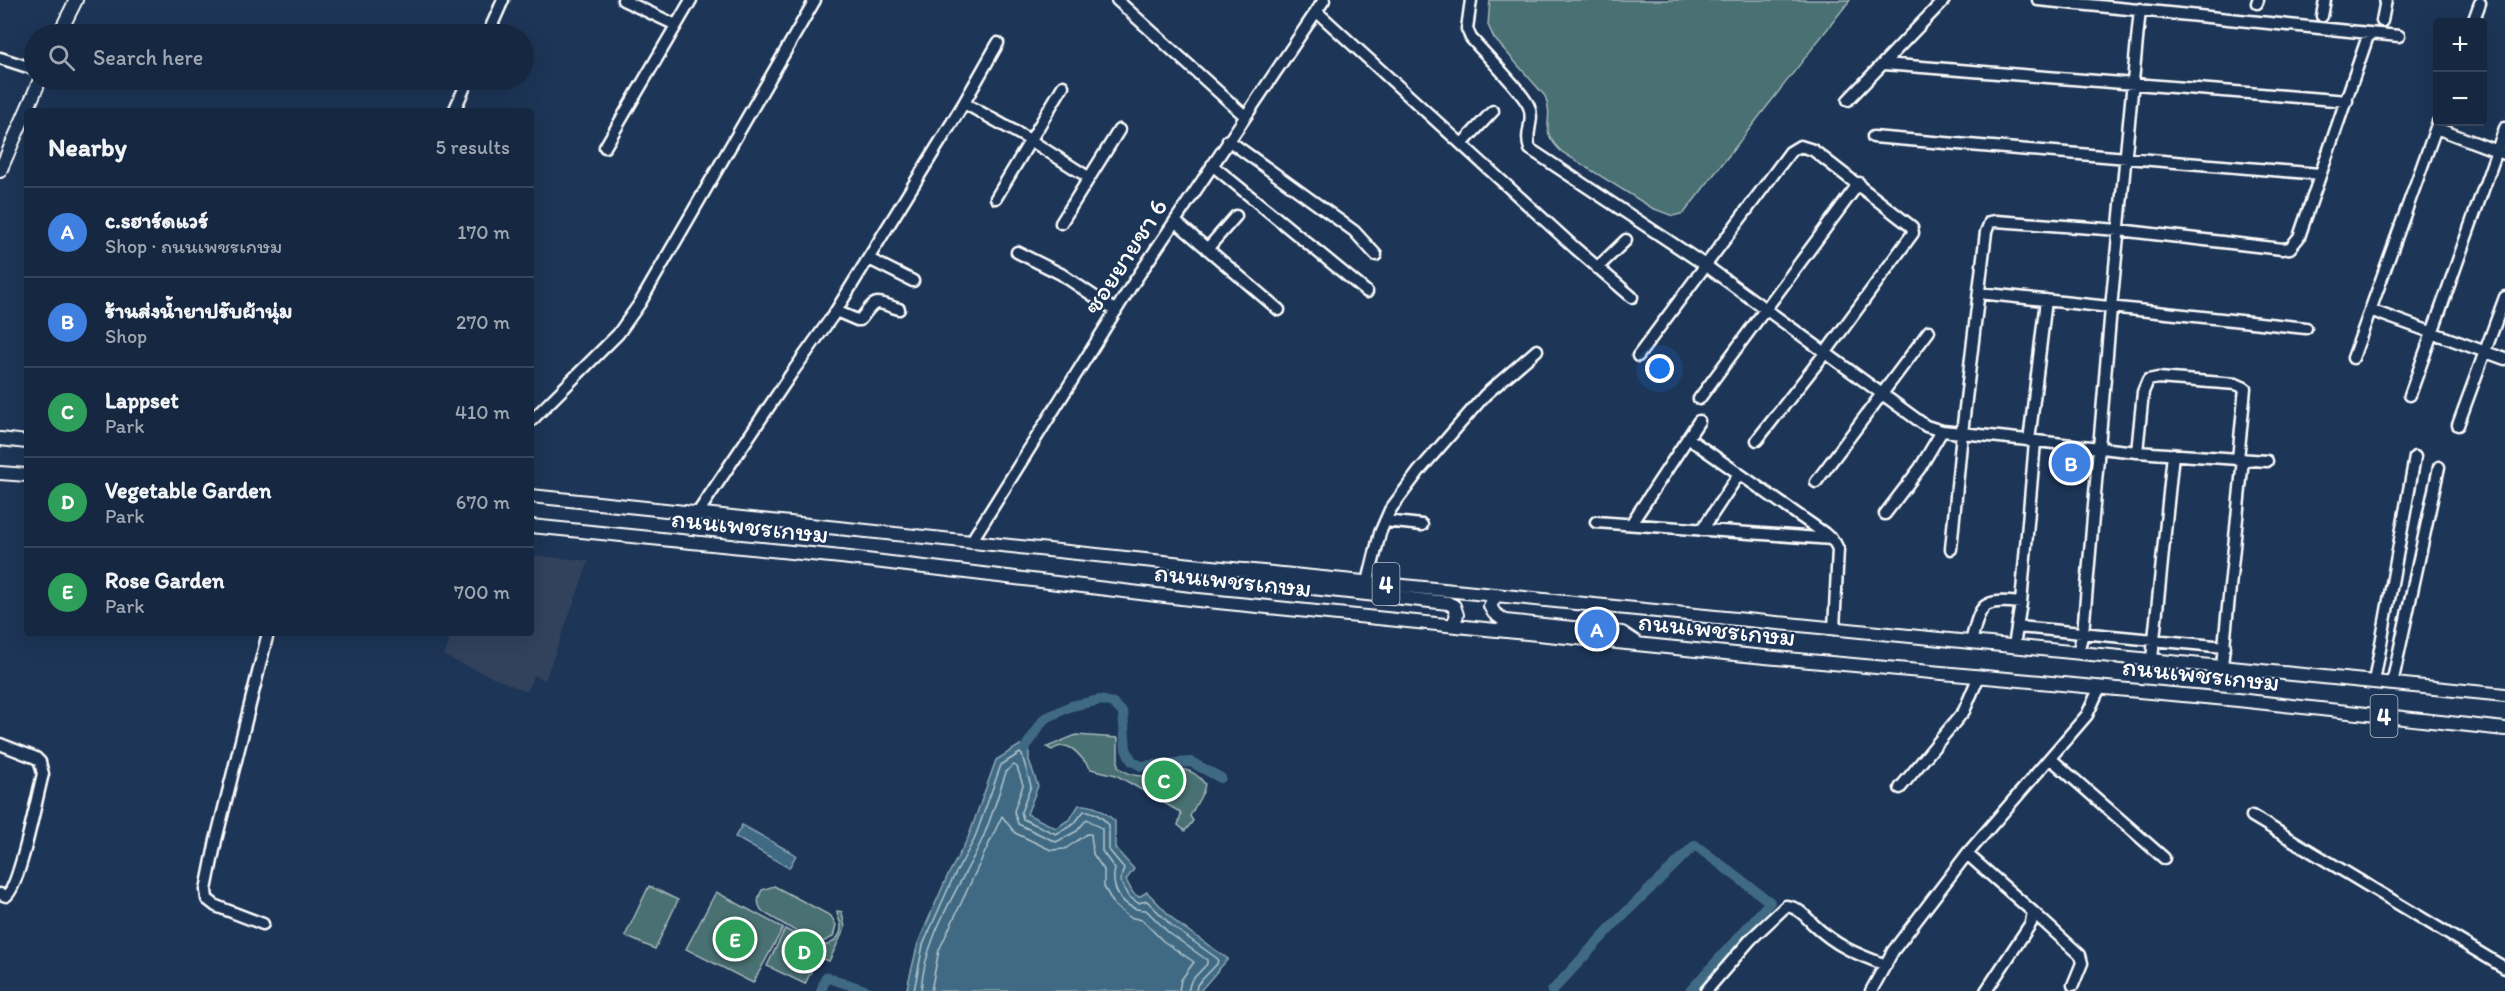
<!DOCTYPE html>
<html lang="en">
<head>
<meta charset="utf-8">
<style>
  :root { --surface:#162841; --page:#1f3048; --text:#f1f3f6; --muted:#9ea6b1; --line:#35445a; --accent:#ff9aa2 }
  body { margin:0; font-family:Itim,"Playpen Sans Thai",sans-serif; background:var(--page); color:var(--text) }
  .controls { position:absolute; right:18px; top:18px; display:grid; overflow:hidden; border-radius:6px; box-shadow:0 6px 24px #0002 }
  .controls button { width:54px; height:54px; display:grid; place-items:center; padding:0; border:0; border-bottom:2px solid var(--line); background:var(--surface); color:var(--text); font:30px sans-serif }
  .you { position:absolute; left:1660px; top:369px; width:21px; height:21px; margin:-15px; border:4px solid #fff; border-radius:50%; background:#1a73e8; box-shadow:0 0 0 9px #1a73e833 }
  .badge { display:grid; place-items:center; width:39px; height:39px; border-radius:50%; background:var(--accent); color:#fff; font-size:20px; font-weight:700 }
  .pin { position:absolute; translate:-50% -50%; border:3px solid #fff; box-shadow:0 2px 6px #0006 }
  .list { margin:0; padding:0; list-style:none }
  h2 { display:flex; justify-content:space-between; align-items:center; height:78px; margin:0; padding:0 24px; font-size:26px }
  h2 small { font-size:20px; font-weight:400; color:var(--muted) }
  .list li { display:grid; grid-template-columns:39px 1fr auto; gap:18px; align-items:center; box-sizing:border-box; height:90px; padding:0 24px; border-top:2px solid var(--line) }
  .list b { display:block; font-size:22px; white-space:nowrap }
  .list p { margin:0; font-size:20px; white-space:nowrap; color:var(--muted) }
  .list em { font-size:20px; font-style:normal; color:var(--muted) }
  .icon { flex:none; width:33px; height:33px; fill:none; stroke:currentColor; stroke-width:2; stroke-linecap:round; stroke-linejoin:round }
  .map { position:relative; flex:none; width:2505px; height:991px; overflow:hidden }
  .search { position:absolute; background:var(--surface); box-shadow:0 6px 24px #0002; left:24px; top:24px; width:510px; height:66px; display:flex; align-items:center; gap:15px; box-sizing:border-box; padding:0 21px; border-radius:33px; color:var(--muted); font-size:22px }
  .panel { position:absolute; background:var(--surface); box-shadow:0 6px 24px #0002; left:24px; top:108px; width:510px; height:528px; border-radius:6px }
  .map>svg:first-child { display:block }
  .built { fill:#31425d }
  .green { fill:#496f72; stroke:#a4b7b8; stroke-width:1.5 }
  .water { fill:#3f6b83; stroke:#8ca6b5; stroke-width:1.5 }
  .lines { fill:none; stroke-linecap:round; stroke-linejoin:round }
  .shore { stroke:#b2c4cd; stroke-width:1.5 }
  .canal { stroke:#3f6b83; stroke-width:10 }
  .minor-casing { stroke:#fff; stroke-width:15 }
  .major-casing { stroke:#fff; stroke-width:16 }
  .minor { stroke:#1d3557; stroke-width:10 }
  .major { stroke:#1d3557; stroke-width:12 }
  .labels { text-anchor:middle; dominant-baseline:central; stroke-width:4.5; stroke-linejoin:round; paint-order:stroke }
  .shield { fill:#1d3557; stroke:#bbc2cd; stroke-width:1.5 }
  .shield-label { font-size:24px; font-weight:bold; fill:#fff }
  .street-label { font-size:26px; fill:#fff; stroke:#1d3557 }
</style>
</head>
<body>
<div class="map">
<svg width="2505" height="991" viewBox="0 0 2505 991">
  <rect width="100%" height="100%" fill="#1d3557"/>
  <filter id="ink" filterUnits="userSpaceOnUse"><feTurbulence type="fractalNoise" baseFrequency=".0167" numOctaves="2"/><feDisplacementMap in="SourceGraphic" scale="12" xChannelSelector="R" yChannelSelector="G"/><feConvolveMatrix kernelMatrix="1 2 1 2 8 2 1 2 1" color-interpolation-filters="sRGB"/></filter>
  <g filter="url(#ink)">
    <path class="built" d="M531,555L589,561L545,680L534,675L527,692L444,656L452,633H531Z"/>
    <path class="green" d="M1490,0H1850L1684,213L1673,216L1652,208L1562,152C1536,127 1556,124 1545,96L1494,38L1488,25Z
      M1076,735L1118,738V767C1153,794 1178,748 1205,784L1203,792L1190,816L1193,821L1185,831L1178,825L1181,815L1180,812L1116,775L1091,769C1081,758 1070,737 1052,750L1047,747Z
      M649,886L678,900L655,949L625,936Z
      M774,886L831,916L836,925L833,937L821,943L814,942L763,912C757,905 757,899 762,890Z
      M716,892L783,928L753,983L686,949Z
      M837,911L842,912L845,928L829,961L818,957L805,984L767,966L785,929L818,946C830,947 842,938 841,925C840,920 837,917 837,911Z"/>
    <path class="water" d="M1020,745L1029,750V760L1038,786L1027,814L1056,828L1070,819L1079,805C1094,804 1103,811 1115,821V848L1134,869L1126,880L1133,893L1139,897L1147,892L1177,923L1228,959L1200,991H912L907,988L918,943L947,877L968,838L996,760Z
      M742,825L796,855L789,868L735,837Z"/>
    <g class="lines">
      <path class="shore" d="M914,991L923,945L952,880L974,840L1001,765L1020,753L1022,755L1031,786L1021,812L1023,819L1056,834L1074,824L1084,811C1093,810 1103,818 1109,825V850L1124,868L1120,881L1128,896L1138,903L1147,901L1173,927L1218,959L1217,964L1197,985L1196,991
        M921,991C924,938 958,890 980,844C991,821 998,794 1007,770L1014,765L1017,767L1023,785L1014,811L1018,824L1056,842L1077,831L1087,819L1102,829V851L1115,869C1110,889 1123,910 1146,910L1169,933L1207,960V964L1191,981L1188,991
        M931,991L939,950L1002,816L1015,833L1051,850L1065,849L1087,834H1091L1093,854L1104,870V887L1115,906L1129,917L1142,920L1163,941L1194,962L1181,980L1179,991"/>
      <path class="canal" d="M1025,748L1044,719L1071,706L1101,700L1113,703L1123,713L1126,749L1132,761L1141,766L1191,762L1221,778
        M821,991L826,977L868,991
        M1552,991L1615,923L1695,845L1770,902L1690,991"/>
      <g class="minor-casing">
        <path id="minor" d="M623,0L676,25
          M1117,0L1245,116
          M1471,0L1467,29L1471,38C1483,52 1524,93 1529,107C1535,121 1524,133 1530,149L1705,265L1915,418L1926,426L1942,431L1920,468L1885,514
          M2038,0L2399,36
          M2257,3L2258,0
          M1316,11L1575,248L1632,297
          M2322,16L2325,0
          M2382,21L2386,0
          M2473,22L2480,3
          M488,34L503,0
          M0,58L34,69
          M1884,64L2347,101
          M1848,100L1944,0
          M964,103L1030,140L1088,177
          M454,111L468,80
          M2436,128L2505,154
          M1873,137L2320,174
          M1228,140L1354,231L1376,255
          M1462,144L1493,111
          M605,147L691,0
          M1212,165L1367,292
          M996,198L1063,86
          M1176,222L1279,310
          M1061,223L1119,130
          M1207,249L1236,216
          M1017,252L1061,274L1116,311
          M869,259L913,281
          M1597,268L1626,240
          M1979,293L2306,328
          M2370,310L2505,359
          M836,311L857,320H860C877,298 873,301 899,309
          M1638,356L1790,152L1800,146L1813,150L1912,227L1913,233L1826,352L1757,440
          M2353,358L2438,122
          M2410,395L2505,128
          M1699,399L1859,183
          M531,421L618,334L640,303L815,0
          M2458,425L2505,297
          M1942,431L1962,433L1986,232L1990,222L1996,221L2119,230L2282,249L2290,248L2299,237L2369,33
          M1688,438L1824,533L1835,543L1838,549L1834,629
          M2029,441L2046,300
          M2137,452L2143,392L2148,380L2158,378L2236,384L2245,388L2238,459
          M1816,482L1929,331
          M697,514L791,374L834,314L964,103L998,43
          M1385,521L1422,525
          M1596,522L1832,539
          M1631,524L1699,421
          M1702,530L1739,474
          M971,542L1130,288L1324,0
          M1951,549L1962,433L2137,452L2267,461
          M1368,582L1380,533L1390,510L1419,471L1485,395L1537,350
          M2019,627L2225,647
          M1971,642C1981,603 1981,599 2021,603
          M2014,646L2021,603L2035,442
          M2078,652L2083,633L2111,308L2140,9
          M2152,659L2173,454
          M2222,666L2243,459
          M2374,682L2415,457
          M2392,684L2439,467
          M0,744L36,758L40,762L43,774C37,795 20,887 6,896L0,894
          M2050,758L2164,858
          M1900,788L1964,711L1979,676
          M2252,816L2505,968
          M1967,854L2033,912L2031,923L1986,991
          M2033,912L2080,955L2082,963L2073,985
          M263,924L216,906L207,899L206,890L216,840L268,633
          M1706,991L1751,939L1786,906C1798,907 1805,916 1813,924C1836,946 1856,954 1886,965
          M1871,991L1893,951L1967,854L2087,715L2100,687"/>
      </g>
      <g class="major-casing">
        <path id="major" d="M59,34L76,0
          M0,171L40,80
          M0,439L27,442
          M0,473L27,475
          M531,496L1202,566L2505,695
          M531,526L841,557L1198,600L1765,657L2238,700L2505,729
          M1247,570L1250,578L1276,584L1448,603L1454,606L1457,615L1453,625
          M1496,595L1490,606L1494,613L1505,621L1622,633L1637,643"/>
      </g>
      <use href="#minor" class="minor"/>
      <use href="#major" class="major"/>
    </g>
  </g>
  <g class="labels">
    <g class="shield">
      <rect x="1372.5" y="563" width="27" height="42" rx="4.5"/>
      <rect x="2370.5" y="695" width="27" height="42" rx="4.5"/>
    </g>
    <g class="shield-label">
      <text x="1386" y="584">4</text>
      <text x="2384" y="716">4</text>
    </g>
    <g class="street-label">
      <text transform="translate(1125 256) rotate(-57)">ซอยยายชา 6</text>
      <text transform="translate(750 526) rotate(6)">ถนนเพชรเกษม</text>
      <text transform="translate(1233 580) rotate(6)">ถนนเพชรเกษม</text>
      <text transform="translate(1717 629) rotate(6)">ถนนเพชรเกษม</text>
      <text transform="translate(2201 674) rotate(6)">ถนนเพชรเกษม</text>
    </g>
  </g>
</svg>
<div class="controls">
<button>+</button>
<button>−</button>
</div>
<div class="you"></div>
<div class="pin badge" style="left:1597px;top:629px;background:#3f7fe0">A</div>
<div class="pin badge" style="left:2071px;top:463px;background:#3f7fe0">B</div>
<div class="pin badge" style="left:1164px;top:780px;background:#2e9e5b">C</div>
<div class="pin badge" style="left:804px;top:951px;background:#2e9e5b">D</div>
<div class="pin badge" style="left:735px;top:939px;background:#2e9e5b">E</div>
<div class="search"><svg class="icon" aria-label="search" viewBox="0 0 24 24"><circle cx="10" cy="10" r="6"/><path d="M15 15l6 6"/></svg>Search here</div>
<section class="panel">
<h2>Nearby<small>5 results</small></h2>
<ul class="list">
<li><span class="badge" style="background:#3f7fe0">A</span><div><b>c.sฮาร์ดแวร์</b><p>Shop · ถนนเพชรเกษม</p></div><em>170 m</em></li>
<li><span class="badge" style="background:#3f7fe0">B</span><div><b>ร้านส่งน้ำยาปรับผ้านุ่ม</b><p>Shop</p></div><em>270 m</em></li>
<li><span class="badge" style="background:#2e9e5b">C</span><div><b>Lappset</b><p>Park</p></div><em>410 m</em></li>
<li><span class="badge" style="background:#2e9e5b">D</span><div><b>Vegetable Garden</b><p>Park</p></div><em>670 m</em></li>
<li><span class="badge" style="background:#2e9e5b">E</span><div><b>Rose Garden</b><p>Park</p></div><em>700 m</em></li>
</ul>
</section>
</div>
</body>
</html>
